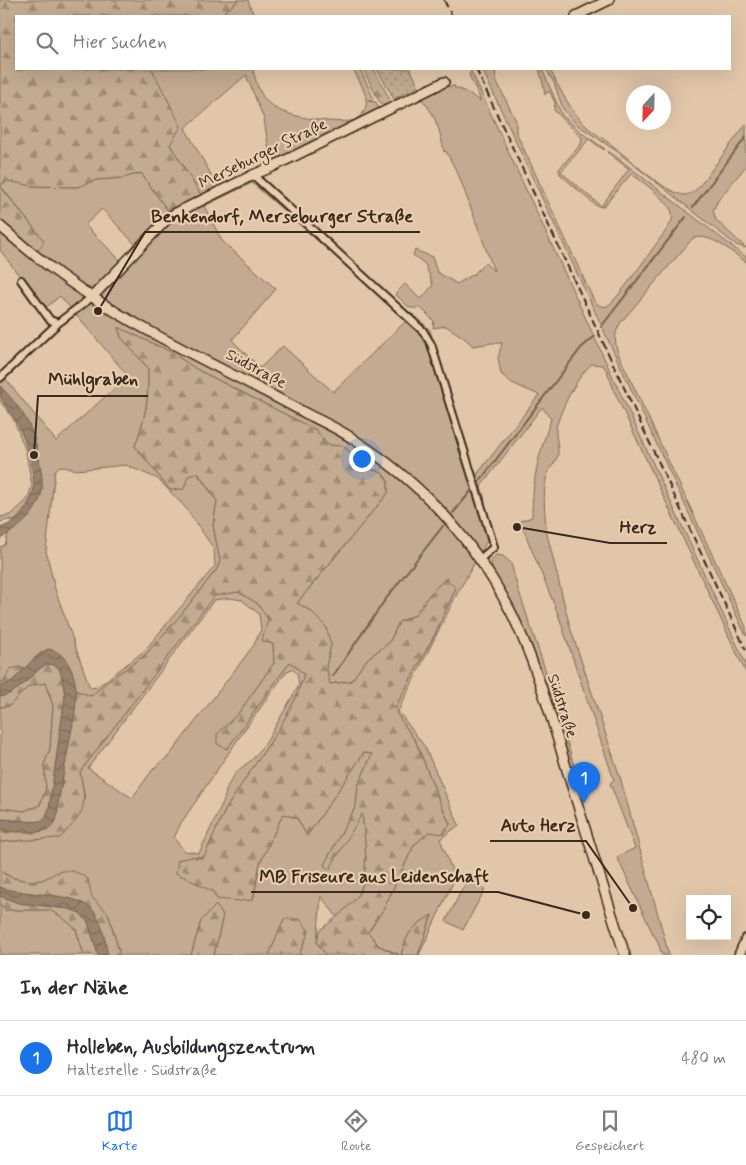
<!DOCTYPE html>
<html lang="de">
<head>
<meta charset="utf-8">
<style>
  :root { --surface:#fff; --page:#f2f2f3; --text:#2b2b33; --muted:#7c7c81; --line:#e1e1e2; --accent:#1a73e8 }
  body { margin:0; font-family:Mynerve,sans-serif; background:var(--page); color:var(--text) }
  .controls { position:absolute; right:15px; bottom:15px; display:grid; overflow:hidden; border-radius:0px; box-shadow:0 5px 20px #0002 }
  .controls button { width:45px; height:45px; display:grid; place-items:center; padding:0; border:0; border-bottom:1px solid var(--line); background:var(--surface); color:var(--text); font:25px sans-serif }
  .compass { position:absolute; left:626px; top:85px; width:45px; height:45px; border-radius:50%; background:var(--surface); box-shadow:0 5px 20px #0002; rotate:202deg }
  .you { position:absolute; left:361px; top:458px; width:18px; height:18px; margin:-12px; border:4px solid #fff; border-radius:50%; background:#1a73e8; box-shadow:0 0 0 8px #1a73e833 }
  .badge { display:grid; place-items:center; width:32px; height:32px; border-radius:50%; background:var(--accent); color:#fff; font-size:16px; font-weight:700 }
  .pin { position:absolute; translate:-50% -41px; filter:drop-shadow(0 1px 2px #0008) }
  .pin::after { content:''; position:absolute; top:26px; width:18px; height:15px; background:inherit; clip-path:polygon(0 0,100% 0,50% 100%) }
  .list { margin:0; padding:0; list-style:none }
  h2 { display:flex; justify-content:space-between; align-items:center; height:65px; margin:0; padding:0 20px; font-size:21px }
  h2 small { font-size:16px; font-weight:400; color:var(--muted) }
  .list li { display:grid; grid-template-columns:32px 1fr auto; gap:15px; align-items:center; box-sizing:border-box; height:75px; padding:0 20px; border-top:1px solid var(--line) }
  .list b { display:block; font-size:19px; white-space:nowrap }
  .list p { margin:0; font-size:16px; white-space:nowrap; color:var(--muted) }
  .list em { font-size:16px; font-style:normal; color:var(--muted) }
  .icon { flex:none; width:28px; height:28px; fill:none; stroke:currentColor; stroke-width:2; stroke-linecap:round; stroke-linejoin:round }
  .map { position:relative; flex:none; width:746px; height:955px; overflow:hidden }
  .search { position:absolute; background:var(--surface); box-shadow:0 5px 20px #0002; left:15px; right:15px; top:15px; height:55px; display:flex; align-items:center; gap:12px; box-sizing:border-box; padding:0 18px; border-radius:0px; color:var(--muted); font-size:19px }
  .sheet { height:140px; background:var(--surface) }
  nav { display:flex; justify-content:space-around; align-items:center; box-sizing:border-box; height:70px; border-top:1px solid var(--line); background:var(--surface); font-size:14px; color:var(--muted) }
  nav a { display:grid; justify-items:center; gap:2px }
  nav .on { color:var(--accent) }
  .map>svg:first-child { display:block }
  .green { fill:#c3aa90; stroke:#7f6a57; fill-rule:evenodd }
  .forest { fill:url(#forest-firs); stroke:#7f6a57 }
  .garden { fill:url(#garden-dots); stroke:#7f6a57 }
  .water { fill:url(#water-waves); stroke:#735f4d }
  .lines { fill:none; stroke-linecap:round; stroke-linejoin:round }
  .stream { stroke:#735f4d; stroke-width:2 }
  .street-casing { stroke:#3b2a1e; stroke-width:10 }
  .secondary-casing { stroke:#3b2a1e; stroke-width:12 }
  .street { stroke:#e8cdaf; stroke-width:6 }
  .secondary { stroke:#e8cdaf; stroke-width:9 }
  .rail { stroke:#3b2a1e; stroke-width:2; stroke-dasharray:8 4; stroke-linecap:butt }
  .labels { text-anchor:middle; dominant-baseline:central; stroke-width:4.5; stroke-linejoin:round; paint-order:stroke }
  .street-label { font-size:16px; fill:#3b2a1e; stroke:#e8cdaf }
  .leader { fill:none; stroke:#3b2a1e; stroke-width:2 }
  .callout-dot { fill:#3b2a1e; stroke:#e8cdaf; stroke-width:2 }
  .callout-label { font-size:18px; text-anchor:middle; font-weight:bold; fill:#3b2a1e; stroke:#e8cdaf; stroke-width:4.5; stroke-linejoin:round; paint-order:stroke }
</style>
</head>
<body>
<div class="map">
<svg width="746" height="955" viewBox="0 0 746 955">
  <defs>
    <pattern id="forest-firs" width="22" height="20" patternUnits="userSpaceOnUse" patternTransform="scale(1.25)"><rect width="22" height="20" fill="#c3aa90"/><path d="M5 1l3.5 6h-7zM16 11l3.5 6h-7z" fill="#a08b75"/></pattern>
    <pattern id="garden-dots" width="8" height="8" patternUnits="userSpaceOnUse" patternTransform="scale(1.25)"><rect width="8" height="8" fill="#c3aa90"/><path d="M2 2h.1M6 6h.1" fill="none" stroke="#a08b75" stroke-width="1.8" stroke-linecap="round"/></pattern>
    <pattern id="water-waves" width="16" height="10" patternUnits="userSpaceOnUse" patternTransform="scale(1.25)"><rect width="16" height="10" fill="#99826d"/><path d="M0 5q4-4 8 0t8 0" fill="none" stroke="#7e6b59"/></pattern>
  </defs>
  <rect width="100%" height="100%" fill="#e1c6a9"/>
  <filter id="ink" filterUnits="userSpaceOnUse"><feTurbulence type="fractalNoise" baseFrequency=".02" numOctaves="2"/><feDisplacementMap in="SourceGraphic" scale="10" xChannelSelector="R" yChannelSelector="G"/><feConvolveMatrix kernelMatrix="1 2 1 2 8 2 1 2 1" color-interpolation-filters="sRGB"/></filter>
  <g filter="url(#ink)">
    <path class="green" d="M239,0H248L254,16H219Z
      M152,69H253C256,83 260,97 272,106C285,117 338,125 355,120C361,117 365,112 366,105C368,94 358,79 353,69H360L373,97L372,100L367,101L376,102L379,109L271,164L264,119L246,75L185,128L218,187L201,195L170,145L156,77Z
      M482,69H495L496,80L516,121V132L594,301C597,304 602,308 607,306C615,304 657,242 665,232C669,226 674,220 672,213C671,203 640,179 631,174L605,205L602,207L595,205L560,174L559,169L581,144L582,138L554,110L555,103L550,92H547L545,95L543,83L539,69H542L562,115L582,133L605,149L604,150L589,139L561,172L601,206L629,169L607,152H610L746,257V262C731,252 712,233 693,238L621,322C609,340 619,355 627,372L746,627V636Z
      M546,69H550C559,89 571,111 587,127C595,134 604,139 612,145C627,157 667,195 685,195C690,195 694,191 698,188L746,124V166L719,199L713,210L716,220L746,248L736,245L615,150L576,124L563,109L554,83Z
      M471,71L746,664V673L616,395L607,371L603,365L592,364C578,374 560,411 556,428C555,437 559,446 558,455C556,463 549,468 547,476C542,493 545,517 547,534L570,627L620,777L669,955H662L657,940L653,934L617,857L635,848L610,783L614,780L558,614L520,521L532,517C532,479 539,454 551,419L542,407L481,486L485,500L483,501L475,477L539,395L512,383L501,374L498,358L502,343H491L473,346L463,337L446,326L433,328L434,321L421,308H410L395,294L405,284L420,299L423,297L433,285L425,264L413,255L415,250L432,257L437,272L457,284L474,274L485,263L494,271L459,176L446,151L444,152C441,133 434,109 419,97L440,87L455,86L454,87L468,93L480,101L479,96L469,75Z
      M141,173L168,211L167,223L176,215L250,180L322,241L320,242L252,183L204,206L222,241L276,289L232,340L260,368L283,346L333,392L413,314L430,330L487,535V541L458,592L398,711L425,747L459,825L440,839L455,878L419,955H418L432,915C411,928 408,931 401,955L379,946L368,932L383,910L414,845L429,832L450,824L440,803L416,742L397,714L395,708L435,634L456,588L446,578L430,594L415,615L399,622L389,643L368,658L351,681L330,684L326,666L331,645L311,611L297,603L388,493V481L382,473L368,468L363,459L353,455L343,446L327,445L316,430L196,369L171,352L118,327L121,337L148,368C149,400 146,416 135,446L170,490L188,476L197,473L217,501L213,525L220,561L217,569L179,617L144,656L108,681L91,696L65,687L61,670L0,682V547L5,545L12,519L0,522V517L11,515L27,500L32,486L26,452L14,420L0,401V372L56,441L128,376L60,296L44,309L0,250V220L14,233L44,241L0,185L8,181L33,186L77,187L96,180L122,178ZM102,209L136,245L120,260L85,225ZM126,465L158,479L185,507L214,549L215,566L150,644L139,655L97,687L90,688L55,589L46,551L55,470L60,466L76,470Z
      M496,555L503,556L511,563L517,586L552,690L582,793H580L575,784L507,598L492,570L491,560Z
      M238,592L257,603L269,619L262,641L273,643L274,663L238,714L217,734L227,749L290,662L304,674C292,722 249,768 225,811C217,826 211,842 204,857H191L253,900L260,863L283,814L297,818L307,836L364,753L372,754L358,786L356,806L324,865L329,869L362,813C365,839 370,870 359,894C355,903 343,910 337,917L321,896L317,943L326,955H299L309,931L284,919L269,955H214L223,915L201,921L191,955H120L108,913L61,871C55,873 48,878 42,880C30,883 9,879 0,870V842L28,840L85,799L80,772L214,595ZM230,598L242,600L259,614L261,629L254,645L169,756L154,768L132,798L88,768L214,600ZM292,669L297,673L299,685L267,741L253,759L237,771L227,787L224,800L199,853L184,851L174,838L181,823L245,729L287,671Z
      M45,683L53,705L50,749L44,765L46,789L39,806L24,811L0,808V707L9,706L29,686Z
      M467,880L485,889L463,930L446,921Z
      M0,904L6,910H50L62,917L76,929L84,955H0Z"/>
    <path class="forest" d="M0,0H239L219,16H16V69H152L181,126L170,145L201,195L168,211L141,173L122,178L96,180L77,187L33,186L8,181L0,185Z
      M363,69H374L391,102V105L386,107L379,101Z
      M0,186L44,241L41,247L35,252L0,220Z
      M118,327L171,352L196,369L316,430L327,445L343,446L353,455L363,459L368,468L382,473L388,481V493L297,603L311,611L326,627L331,645L326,666L330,684L351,681L368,658L389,643L399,622L415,615L430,594L446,578L456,588L435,634L395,708L397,714L416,742L440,803L450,824L444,834L429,832L414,845L383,910L368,932L379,946L398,955H326L317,943L319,931C332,921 346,910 357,897C370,880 365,835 362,814L329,870L324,865L356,806L358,786L372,754L364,753L307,836L297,818L283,814L260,863L253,900L239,901L217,899L212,891L176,873L178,860L191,857H204C211,842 217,826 225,811C249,768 292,721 304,674L290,662L227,749L217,744V734L238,714L274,663L273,644L262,641L268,619L257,603L238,592L214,596L80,772C87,810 86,810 60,838L0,842V808L24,811L40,805L46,789L44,765L50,749L53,705L45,683L29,686L9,706L0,707V682L3,683L10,669L20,667L33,673L43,664L51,662L61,670L65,687L91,696L108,681L144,656L179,617L217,569L220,561L213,525L217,501L198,473L188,476L184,489L170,490L135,446C146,416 149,400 148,368L121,337Z
      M0,870C9,880 29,882 41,880C47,879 53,873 59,872C69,868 80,873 88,879L92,898L108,913L120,955H84L76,929L62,917L50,910H5L0,904Z
      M216,905L223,915L214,955H191L201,921Z
      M432,915L418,955H401C408,931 411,928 432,915Z
      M284,919H300L309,931L299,955H269Z"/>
    <path class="garden" d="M377,69H410L419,86L394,99Z"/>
    <path class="water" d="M0,386C27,414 36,432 41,471C43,483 43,495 37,505C29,521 14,530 0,539V528C5,526 10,524 14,521C23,515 32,499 34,488C35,473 26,441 19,427C12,410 0,406 0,386Z
      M48,649C67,652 75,674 76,690C77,708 72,727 69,744C65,764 62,784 58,804C58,828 51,832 29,832C19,832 10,832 0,831V819C9,819 33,823 40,821C46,819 47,813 49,808L65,697L62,677L59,668L54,665L46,664C30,675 20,693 0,697V687C20,681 28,658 48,649Z
      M0,887C25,897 80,890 96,914C103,925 105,942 108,955H98L88,922L80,913L69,909L18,903L0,896Z"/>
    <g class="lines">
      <path class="stream" d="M693,207L746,137
        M601,327L686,217
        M479,482L581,348L595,336
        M453,513L472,490
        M333,676L385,600L443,526"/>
      <g class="street-casing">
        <path id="street" d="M253,175L423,331L431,344L494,547L480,559
          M21,280L50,320L58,323
          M0,378L58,323L92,297"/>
      </g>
      <g class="secondary-casing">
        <path id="secondary" d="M576,16L609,0
          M0,226C46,267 95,302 149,331C201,360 255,385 307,414C323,422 341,430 356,441C422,483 475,542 511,612C537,665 553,724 570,780C588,838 606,897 625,955
          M92,297L170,216L253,175L272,167L444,82
          M739,955L746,939"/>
      </g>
      <use href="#street" class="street"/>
      <use href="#secondary" class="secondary"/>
      <path class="rail" d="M444,0L452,16
        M476,69L746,650"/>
    </g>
  </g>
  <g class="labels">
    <g class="street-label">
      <text transform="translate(263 154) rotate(-26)">Merseburger Straße</text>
      <text transform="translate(256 369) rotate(28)">Südstraße</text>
      <text transform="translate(562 706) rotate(72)">Südstraße</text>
    </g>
  </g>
  <path class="leader" d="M98 311L145 232H420M34 455L38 396H148M517 527L610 543H667M633 908L586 841H490M586 915L498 892H251"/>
  <g class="callout-dot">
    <circle cx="98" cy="311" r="5"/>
    <circle cx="34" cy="455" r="5"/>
    <circle cx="517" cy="527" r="5"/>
    <circle cx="633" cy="908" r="5"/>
    <circle cx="586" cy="915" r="5"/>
  </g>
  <g class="callout-label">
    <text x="282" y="222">Benkendorf, Merseburger Straße</text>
    <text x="93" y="385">Mühlgraben</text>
    <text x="638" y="533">Herz</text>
    <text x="538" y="831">Auto Herz</text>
    <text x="374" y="882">MB Friseure aus Leidenschaft</text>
  </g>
</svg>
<div class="controls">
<button><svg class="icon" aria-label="locate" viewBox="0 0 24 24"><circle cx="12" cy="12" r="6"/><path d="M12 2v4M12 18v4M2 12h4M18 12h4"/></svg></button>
</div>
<svg class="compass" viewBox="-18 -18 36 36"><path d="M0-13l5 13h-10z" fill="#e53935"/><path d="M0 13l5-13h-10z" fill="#7c7c81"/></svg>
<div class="you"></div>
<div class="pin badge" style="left:584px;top:803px">1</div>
<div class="search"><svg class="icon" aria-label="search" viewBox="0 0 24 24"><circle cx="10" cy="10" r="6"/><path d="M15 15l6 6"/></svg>Hier suchen</div>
</div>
<section class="sheet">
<h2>In der Nähe<small></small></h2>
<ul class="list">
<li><span class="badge">1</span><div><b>Holleben, Ausbildungszentrum</b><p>Haltestelle · Südstraße</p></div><em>480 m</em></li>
</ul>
</section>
<nav>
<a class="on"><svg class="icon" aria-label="map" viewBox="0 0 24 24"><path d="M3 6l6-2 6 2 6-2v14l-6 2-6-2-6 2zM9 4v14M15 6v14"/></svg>Karte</a>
<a><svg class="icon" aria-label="directions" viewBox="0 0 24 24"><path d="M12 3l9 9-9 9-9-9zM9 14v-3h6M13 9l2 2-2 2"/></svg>Route</a>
<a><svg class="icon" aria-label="saved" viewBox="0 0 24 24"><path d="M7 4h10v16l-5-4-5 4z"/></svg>Gespeichert</a>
</nav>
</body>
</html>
